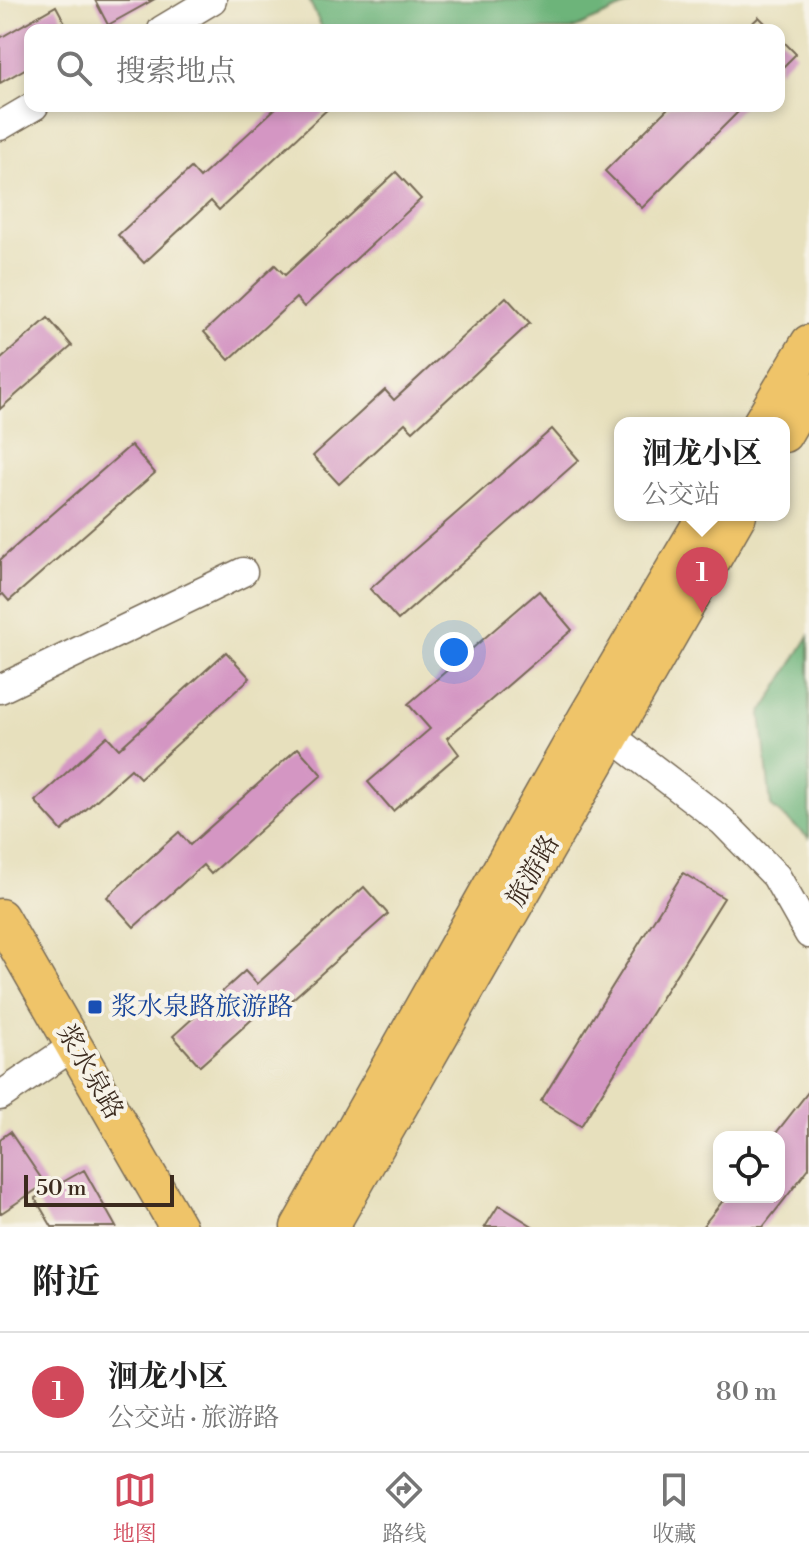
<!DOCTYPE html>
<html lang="zh">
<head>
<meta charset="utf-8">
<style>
  :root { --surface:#fff; --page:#f2f2f2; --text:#222; --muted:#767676; --line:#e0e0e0; --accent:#d1495b }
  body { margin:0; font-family:"Libre Bodoni","Noto Serif SC",serif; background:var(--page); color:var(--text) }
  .controls { position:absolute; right:24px; bottom:24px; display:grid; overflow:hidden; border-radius:16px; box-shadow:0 4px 12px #0003 }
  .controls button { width:72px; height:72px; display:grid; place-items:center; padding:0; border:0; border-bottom:2px solid var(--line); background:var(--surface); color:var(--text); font:40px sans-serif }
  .scale { position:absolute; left:24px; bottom:20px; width:150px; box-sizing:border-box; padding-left:8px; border:4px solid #3b2a1e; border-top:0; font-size:22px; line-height:28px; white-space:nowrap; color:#3b2a1e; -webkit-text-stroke:6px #f7f3e8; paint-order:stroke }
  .you { position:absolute; left:454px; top:652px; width:28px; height:28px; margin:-20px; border:6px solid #fff; border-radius:50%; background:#1a73e8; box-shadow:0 0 0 12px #1a73e833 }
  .badge { display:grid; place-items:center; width:52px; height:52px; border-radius:50%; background:var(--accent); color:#fff; font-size:26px; font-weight:700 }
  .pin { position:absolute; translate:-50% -66px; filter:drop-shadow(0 2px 4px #0008) }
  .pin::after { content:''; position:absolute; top:42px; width:28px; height:24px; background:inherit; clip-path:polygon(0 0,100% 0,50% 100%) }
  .popup { position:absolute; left:614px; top:417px; width:176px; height:104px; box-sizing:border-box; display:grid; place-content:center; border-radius:16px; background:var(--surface); filter:drop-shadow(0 2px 6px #0005); font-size:26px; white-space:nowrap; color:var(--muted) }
  .popup b { font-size:30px; color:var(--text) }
  .popup::after { content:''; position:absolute; left:50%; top:100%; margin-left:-16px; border:16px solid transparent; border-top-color:var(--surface) }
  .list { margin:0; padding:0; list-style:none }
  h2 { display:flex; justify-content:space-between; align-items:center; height:104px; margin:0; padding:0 32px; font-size:34px }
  h2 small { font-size:26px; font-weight:400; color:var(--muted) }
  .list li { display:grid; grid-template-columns:52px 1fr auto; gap:24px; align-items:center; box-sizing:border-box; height:120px; padding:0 32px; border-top:2px solid var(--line) }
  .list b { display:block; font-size:30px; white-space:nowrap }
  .list p { margin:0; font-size:26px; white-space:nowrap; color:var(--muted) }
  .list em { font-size:26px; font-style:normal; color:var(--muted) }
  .icon { flex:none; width:44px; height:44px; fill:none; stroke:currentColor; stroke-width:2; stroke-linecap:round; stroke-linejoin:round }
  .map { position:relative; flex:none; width:809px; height:1227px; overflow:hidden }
  .search { position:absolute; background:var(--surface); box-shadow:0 4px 12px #0003; left:24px; right:24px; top:24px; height:88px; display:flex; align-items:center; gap:20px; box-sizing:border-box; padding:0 28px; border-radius:16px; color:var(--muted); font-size:30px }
  .sheet { height:224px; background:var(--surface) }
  nav { display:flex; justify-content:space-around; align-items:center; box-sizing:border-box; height:112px; border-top:2px solid var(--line); background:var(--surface); font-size:22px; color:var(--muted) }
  nav a { display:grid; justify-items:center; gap:4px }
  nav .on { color:var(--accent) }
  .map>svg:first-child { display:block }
  .forest { fill:#6db47a; stroke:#546f4c; stroke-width:2 }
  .building { fill:#d496c3 }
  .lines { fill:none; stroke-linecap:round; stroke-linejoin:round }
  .minor-casing { stroke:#776a56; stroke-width:31 }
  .major-casing { stroke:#776a56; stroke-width:39 }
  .minor { stroke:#fff; stroke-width:28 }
  .major { stroke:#efc469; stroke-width:36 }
  .transit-dot { fill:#1a4fb4; stroke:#f7f3e8; stroke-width:3 }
  .labels { text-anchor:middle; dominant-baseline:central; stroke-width:8; stroke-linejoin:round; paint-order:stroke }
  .street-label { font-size:26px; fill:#3b2a1e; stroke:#f7f3e8 }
  .transit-label { font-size:26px; fill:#164399; stroke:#f7f3e8; text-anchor:start }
</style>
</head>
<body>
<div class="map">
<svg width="809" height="1227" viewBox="0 0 809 1227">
  <rect width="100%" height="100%" fill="#f7f3e8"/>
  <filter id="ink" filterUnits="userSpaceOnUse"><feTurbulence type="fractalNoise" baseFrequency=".0125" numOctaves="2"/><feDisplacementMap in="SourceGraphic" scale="16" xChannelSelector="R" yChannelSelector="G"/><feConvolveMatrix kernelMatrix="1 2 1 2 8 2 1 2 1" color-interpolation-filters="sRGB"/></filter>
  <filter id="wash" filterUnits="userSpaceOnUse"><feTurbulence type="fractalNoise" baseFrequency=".006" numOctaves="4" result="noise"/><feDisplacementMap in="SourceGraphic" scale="32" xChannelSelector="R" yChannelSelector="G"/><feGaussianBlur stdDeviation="1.8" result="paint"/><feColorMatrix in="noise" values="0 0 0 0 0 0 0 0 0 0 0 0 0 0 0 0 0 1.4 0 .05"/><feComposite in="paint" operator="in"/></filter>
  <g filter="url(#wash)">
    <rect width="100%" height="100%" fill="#e7e0bd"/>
    <path class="forest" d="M309,0H639L571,30H323Z
      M809,636V838L771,806L761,714Z"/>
    <g id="blocks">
      <path class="building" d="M95,0H153L108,25Z
        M56,6L69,30H30V66L0,83V38Z
        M759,17L772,30H745Z
        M779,37L796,54L779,71Z
        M278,106H331L219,210L211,201L144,263L118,235L191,168L200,178Z
        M670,106H744L642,208L605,171Z
        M396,172L421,199L304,307L296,298L229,360L204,332L275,265L285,275Z
        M506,297L530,323L413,431L405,423L339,484L313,456L385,390L394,400Z
        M48,318L72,346L0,409V360Z
        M552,429L579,460L398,620L370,589Z
        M131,445L155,473L9,601L3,594L0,596V560Z
        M539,591L572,630L447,738L459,754L393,811L368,782L430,729L408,704Z
        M226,652L250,678L140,778L131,769L62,831L35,801L107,736L119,749Z
        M298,748L322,775L211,874L203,865L134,927L107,897L179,832L190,845Z
        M683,873L724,898L581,1126L541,1101Z
        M364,887L388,914L277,1013L269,1004L200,1066L173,1036L245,971L257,984Z
        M809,1091V1168L763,1227H702L726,1197H779V1137H773Z
        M10,1132L45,1184L0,1214V1139Z
        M84,1170L116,1227H52L35,1198Z
        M499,1205L534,1227H485Z"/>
    </g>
  </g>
  <g filter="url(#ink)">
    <use href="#blocks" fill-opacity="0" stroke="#776a56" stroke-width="2"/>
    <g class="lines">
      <g class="minor-casing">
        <path id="minor" d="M162,30L212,0
          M0,126L34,106
          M0,689L243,572
          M595,724L722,821L776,876L809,934
          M0,1096L75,1045"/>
      </g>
      <g class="major-casing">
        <path id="major" d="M761,423L809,343
          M784,434L809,391
          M0,917L178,1227
          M299,1227L586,718L706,515
          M330,1227L738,515"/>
      </g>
      <use href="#minor" class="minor"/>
      <use href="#major" class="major"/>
    </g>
  </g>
  <rect class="transit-dot" x="87" y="999" width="16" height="16" rx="4"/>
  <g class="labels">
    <g class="street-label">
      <text transform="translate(533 871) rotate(-60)">旅游路</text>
      <text transform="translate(90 1072) rotate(60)">浆水泉路</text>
    </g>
    <g class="transit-label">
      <text x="111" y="1007">浆水泉路旅游路</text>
    </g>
  </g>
</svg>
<div class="controls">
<button><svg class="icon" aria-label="locate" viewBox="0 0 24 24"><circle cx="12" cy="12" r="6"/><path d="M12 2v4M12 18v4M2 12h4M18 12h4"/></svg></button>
</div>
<div class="scale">50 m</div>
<div class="you"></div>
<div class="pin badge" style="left:702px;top:613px">1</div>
<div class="popup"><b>洄龙小区</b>公交站</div>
<div class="search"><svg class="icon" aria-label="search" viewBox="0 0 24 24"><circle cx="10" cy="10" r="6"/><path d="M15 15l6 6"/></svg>搜索地点</div>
</div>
<section class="sheet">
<h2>附近<small></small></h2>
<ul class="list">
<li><span class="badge">1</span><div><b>洄龙小区</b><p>公交站 · 旅游路</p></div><em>80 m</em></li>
</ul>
</section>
<nav>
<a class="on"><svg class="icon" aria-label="map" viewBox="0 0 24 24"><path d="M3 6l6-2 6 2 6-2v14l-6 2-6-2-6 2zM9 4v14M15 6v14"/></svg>地图</a>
<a><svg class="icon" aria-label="directions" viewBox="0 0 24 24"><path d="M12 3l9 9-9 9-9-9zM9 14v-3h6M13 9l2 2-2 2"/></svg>路线</a>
<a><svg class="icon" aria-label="saved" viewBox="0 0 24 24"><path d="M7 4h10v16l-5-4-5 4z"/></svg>收藏</a>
</nav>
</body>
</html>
